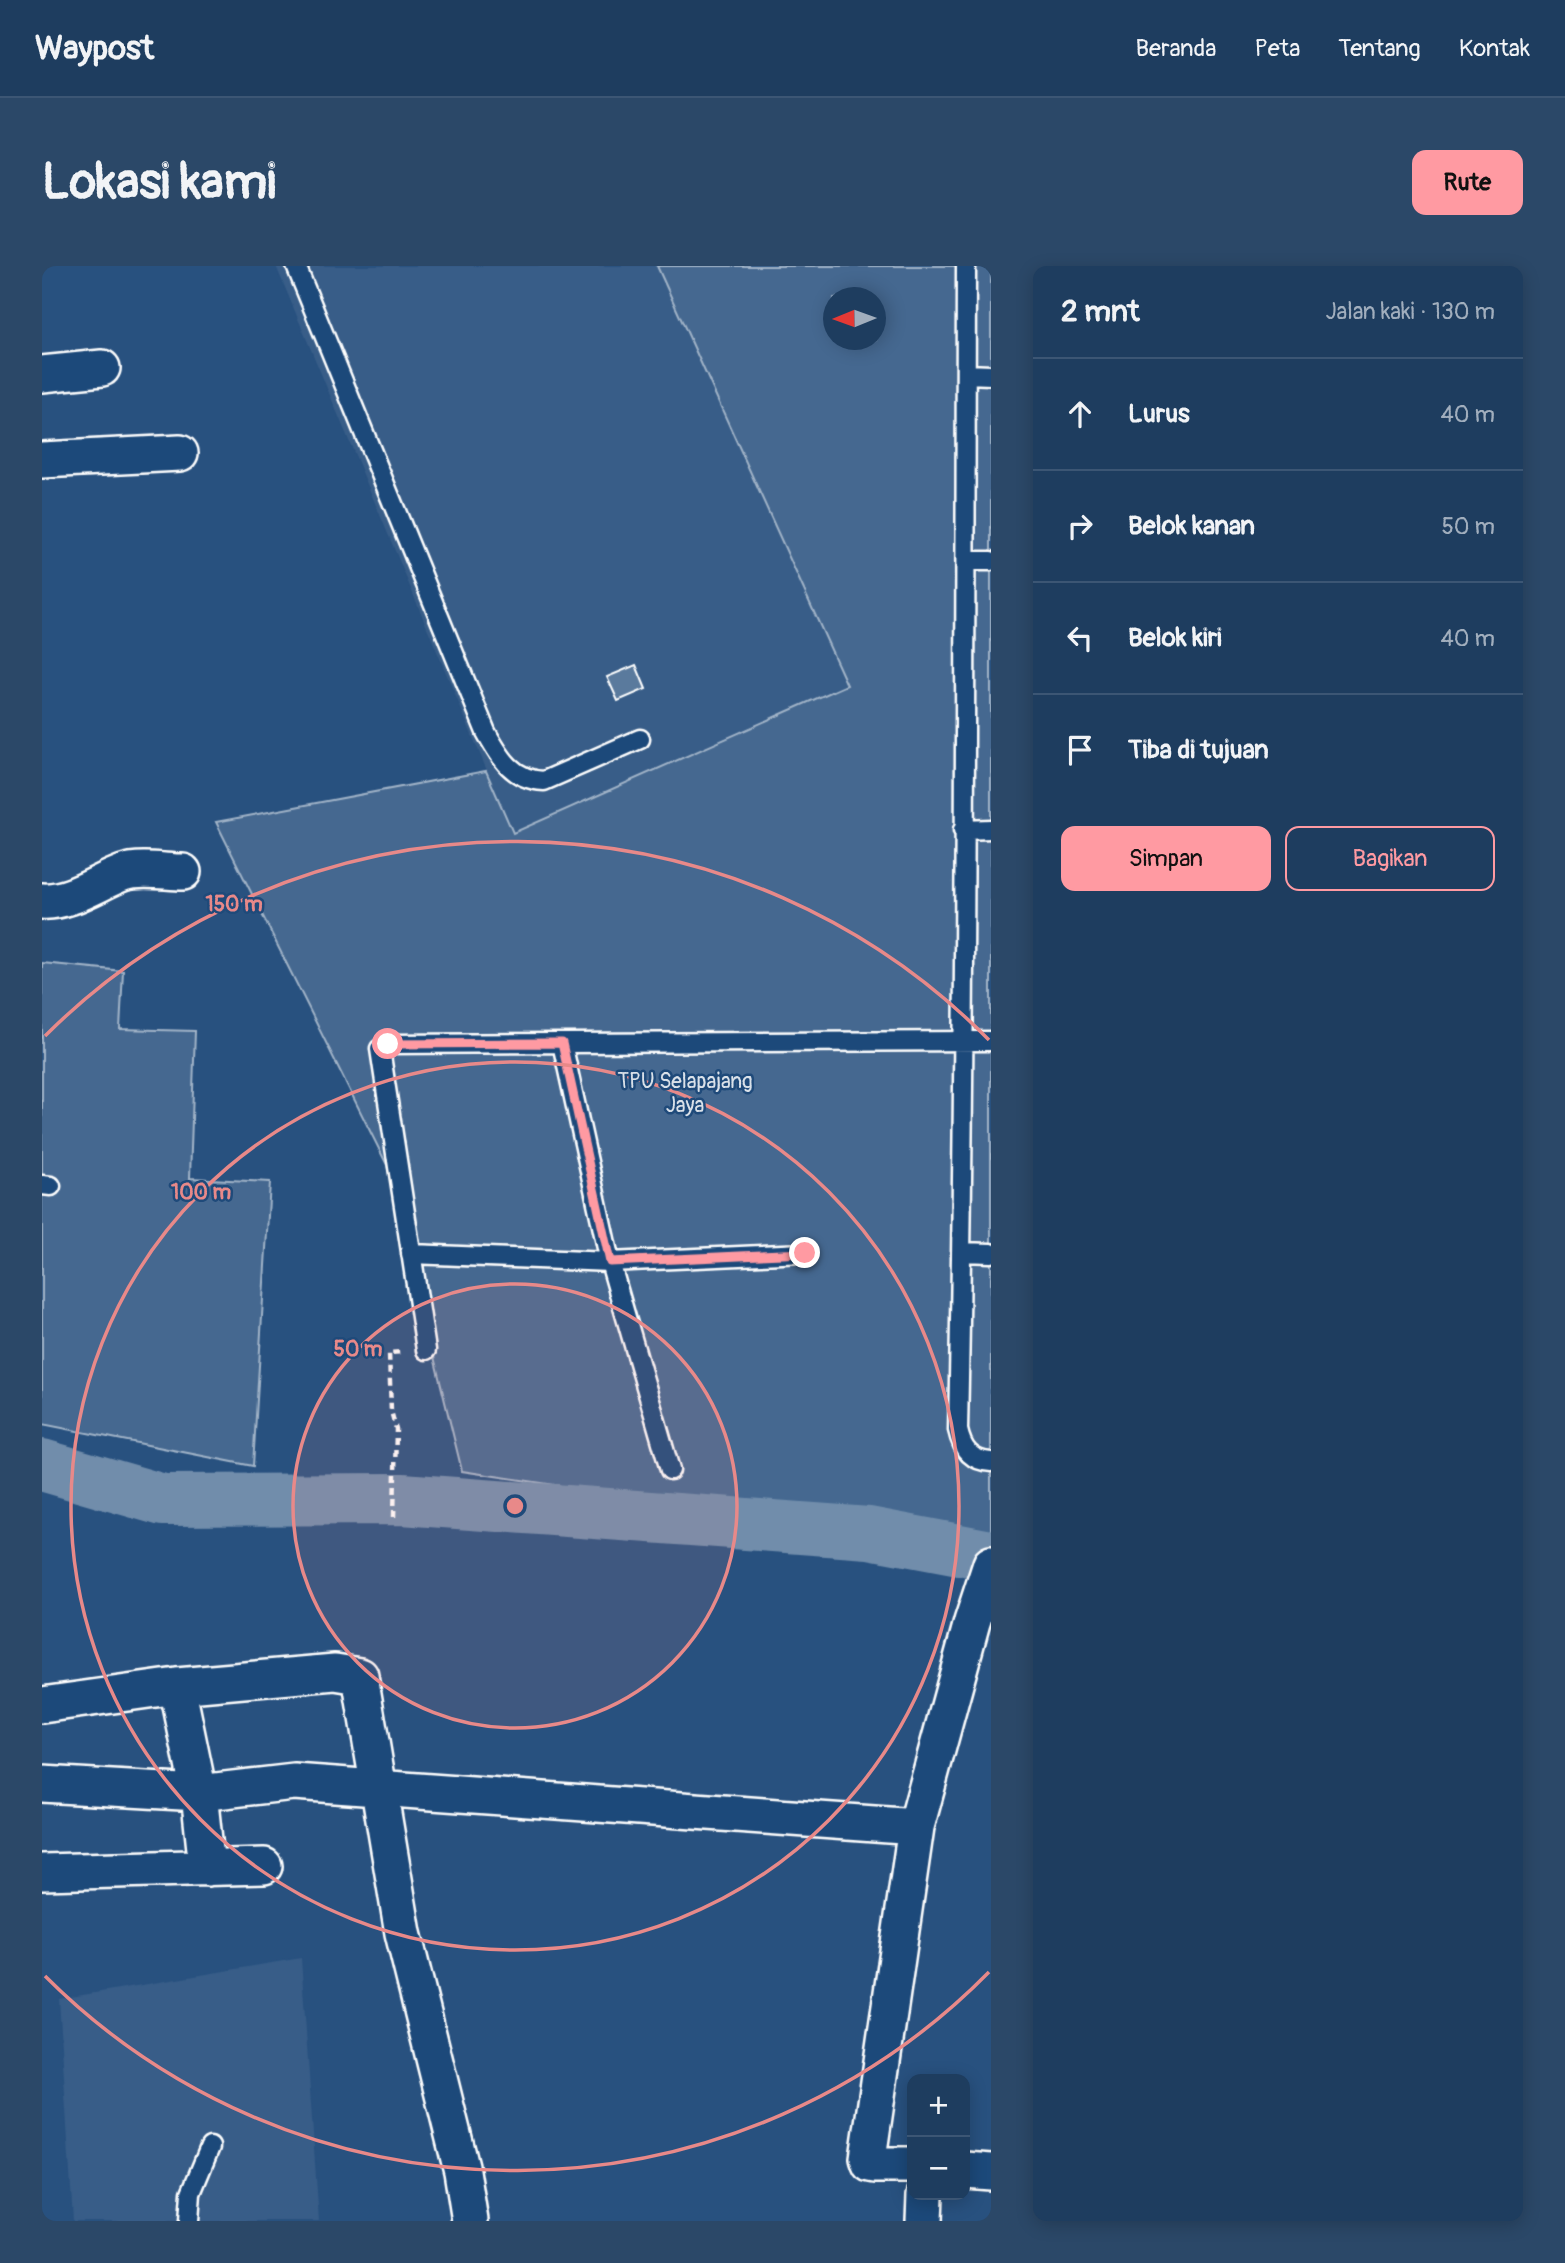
<!DOCTYPE html>
<html lang="id">
<head>
<meta charset="utf-8">
<style>
  :root { --surface:#1e3d5f; --page:#2b4868; --text:#f1f3f6; --muted:#a1aebd; --line:#3c5674; --accent:#ff9aa2 }
  body { margin:0; font-family:Pangolin,sans-serif; background:var(--page); color:var(--text) }
  .controls { position:absolute; right:21px; bottom:21px; display:grid; overflow:hidden; border-radius:14px; box-shadow:0 4px 18px #0003 }
  .controls button { width:63px; height:63px; display:grid; place-items:center; padding:0; border:0; border-bottom:2px solid var(--line); background:var(--surface); color:var(--text); font:35px sans-serif }
  .compass { position:absolute; left:781px; top:21px; width:63px; height:63px; border-radius:50%; background:var(--surface); box-shadow:0 4px 18px #0003; rotate:269deg }
  .stop { position:absolute; width:21px; height:21px; margin:-16px; border:5px solid #ff9aa2; border-radius:50%; background:#fff }
  .stop.end { background:#ff9aa2; border-color:#fff; box-shadow:0 2px 7px #0008 }
  .list { margin:0; padding:0; list-style:none }
  h2 { display:flex; justify-content:space-between; align-items:center; height:91px; margin:0; padding:0 28px; font-size:30px }
  h2 small { font-size:23px; font-weight:400; color:var(--muted) }
  .list li { display:grid; grid-template-columns:46px 1fr auto; gap:21px; align-items:center; box-sizing:border-box; height:112px; padding:0 28px; border-top:2px solid var(--line) }
  .list b { display:block; font-size:26px; white-space:nowrap }
  .list em { font-size:23px; font-style:normal; color:var(--muted) }
  .actions { display:flex; gap:14px; padding:21px 28px }
  .actions a { flex:1; padding:16px 0; border:2px solid var(--accent); border-radius:14px; text-align:center; font-size:24px; color:var(--accent) }
  .actions .main { background:var(--accent); color:#111 }
  .icon { flex:none; width:38px; height:38px; fill:none; stroke:currentColor; stroke-width:2; stroke-linecap:round; stroke-linejoin:round }
  .map { position:relative; flex:none; width:949px; height:1955px; overflow:hidden; border-radius:14px }
  header { display:flex; align-items:center; gap:42px; box-sizing:border-box; height:98px; padding:0 35px; background:var(--surface); border-bottom:2px solid var(--line) }
  header strong { font-size:33px }
  nav { display:flex; gap:38px; margin-inline-start:auto; font-size:24px }
  .intro { display:flex; align-items:center; justify-content:space-between; box-sizing:border-box; height:168px; padding:0 42px }
  h1 { margin:0; font-size:49px }
  .button { padding:18px 32px; border-radius:14px; background:var(--accent); color:#111; font-size:24px; font-weight:700 }
  main { display:flex; gap:42px; padding:0 42px }
  aside { flex:1; background:var(--surface); border-radius:14px; box-shadow:0 4px 18px #0003 }
  .map>svg:first-child { display:block }
  .built { fill:#375d88 }
  .green { fill:#446890; stroke:#a2b4c8; stroke-width:2; fill-rule:evenodd }
  .lines { fill:none; stroke-linecap:round; stroke-linejoin:round }
  .river { stroke:#718dab; stroke-width:52 }
  .building { fill:#5a7a9d; stroke:#fff; stroke-width:2 }
  .service-casing { stroke:#fff; stroke-width:23 }
  .minor-casing { stroke:#fff; stroke-width:40 }
  .path { stroke:#fff; stroke-width:4.5; stroke-dasharray:7 5; stroke-linecap:butt }
  .service { stroke:#1f4a7a; stroke-width:18 }
  .minor { stroke:#1f4a7a; stroke-width:35 }
  .route { stroke:#ff9aa2; stroke-width:9 }
  .ring { fill:none; stroke:#e88989; stroke-width:3.5 }
  .labels { text-anchor:middle; dominant-baseline:central; stroke-width:5; stroke-linejoin:round; paint-order:stroke }
  .park-label { font-size:21px; fill:#dae1e9; stroke:#1f4a7a }
  .centre { fill:#e88989; stroke:#1f4a7a; stroke-width:3.5 }
  .ring-label { font-size:21px; text-anchor:middle; font-weight:bold; fill:#e88989; stroke:#1f4a7a; stroke-width:5; stroke-linejoin:round; paint-order:stroke }
</style>
</head>
<body>
<header>
<strong>Waypost</strong>
<nav><a>Beranda</a><a>Peta</a><a>Tentang</a><a>Kontak</a></nav>
</header>
<div class="intro"><h1>Lokasi kami</h1><a class="button">Rute</a></div>
<main>
<div class="map">
<svg width="949" height="1955" viewBox="0 0 949 1955">
  <rect width="100%" height="100%" fill="#28517f"/>
  <filter id="ink" filterUnits="userSpaceOnUse"><feTurbulence type="fractalNoise" baseFrequency=".0143" numOctaves="2"/><feDisplacementMap in="SourceGraphic" scale="14" xChannelSelector="R" yChannelSelector="G"/><feConvolveMatrix kernelMatrix="1 2 1 2 8 2 1 2 1" color-interpolation-filters="sRGB"/></filter>
  <g filter="url(#ink)">
    <path class="built" d="M234,0H615L805,419L471,567Z
      M259,1692L277,1955H31L17,1733Z"/>
    <path class="green" d="M615,0H949V1288L860,1271L420,1205L345,899L174,556L444,505L471,567L805,419ZM792,32H834V74H792Z
      M0,697L81,705L78,763L153,765L148,912L228,916L211,1200L0,1158Z"/>
    <g class="lines">
      <path class="river" d="M0,1199L121,1234L360,1233L827,1267L949,1290"/>
    </g>
    <path class="building" d="M594,399L604,423L576,435L565,411Z"/>
    <g class="lines">
      <g class="service-casing">
        <path id="service" d="M254,0L444,466C458,491 470,514 502,515L598,473
          M924,0C923,388 924,776 916,1164C920,1183 929,1195 949,1196
          M924,108L949,109
          M924,295H949
          M921,564L949,563
          M0,919L9,920
          M919,986L949,987
          M369,988L568,996L763,987
          M384,1084L338,783L346,778L520,777
          M628,1204L568,996L520,777L949,775
          M147,1955L149,1927L168,1881"/>
      </g>
      <g class="minor-casing">
        <path id="minor" d="M0,108L60,102
          M0,194L138,187
          M0,635C28,637 56,616 81,607C98,601 124,606 141,606
          M135,1420L157,1527L165,1602
          M0,1439L135,1420L293,1406L318,1410L361,1667L420,1905L428,1955
          M0,1518L157,1527L252,1516L874,1561
          M0,1606L222,1600
          M870,1899H833L828,1898L826,1892L874,1561L930,1356L949,1298
          M923,1904L949,1906
          M882,1955L883,1929"/>
      </g>
      <path class="path" d="M352,1251L354,1163L349,1145L347,1087L362,1086"/>
      <use href="#service" class="service"/>
      <use href="#minor" class="minor"/>
    </g>
  </g>
  <g class="lines" filter="url(#ink)">
    <path class="route" d="M346,778L520,777L568,996L763,987"/>
  </g>
  <circle cx="473" cy="1240" r="222" fill="#e88989" fill-opacity=".12"/>
  <g class="ring">
    <circle cx="473" cy="1240" r="222"/>
    <circle cx="473" cy="1240" r="444"/>
    <path d="M947 1706A665 665 0 0 1 3 1710M3 770A665 665 0 0 1 947 774"/>
  </g>
  <g class="labels">
    <g class="park-label">
      <text x="643" y="815">TPU Selapajang<tspan x="643" dy="24">Jaya</tspan></text>
    </g>
  </g>
  <circle cx="473" cy="1240" r="10" class="centre"/>
  <g class="ring-label">
    <text x="192" y="645">150 m</text>
    <text x="159" y="933">100 m</text>
    <text x="316" y="1090">50 m</text>
  </g>
</svg>
<div class="controls">
<button>+</button>
<button>−</button>
</div>
<svg class="compass" viewBox="-18 -18 36 36"><path d="M0-13l5 13h-10z" fill="#e53935"/><path d="M0 13l5-13h-10z" fill="#a1aebd"/></svg>
<div class="stop" style="left:346px;top:778px"></div>
<div class="stop end" style="left:763px;top:987px"></div>
</div>
<aside>
<h2>2 mnt<small>Jalan kaki · 130 m</small></h2>
<ul class="list">
<li><svg class="icon" aria-label="ahead" viewBox="0 0 24 24"><path d="M12 20V5M6 11l6-6 6 6"/></svg><div><b>Lurus</b></div><em>40 m</em></li>
<li><svg class="icon" aria-label="right" viewBox="0 0 24 24"><path d="M7 20v-9h11M14 6l5 5-5 5"/></svg><div><b>Belok kanan</b></div><em>50 m</em></li>
<li><svg class="icon" aria-label="left" viewBox="0 0 24 24"><path d="M17 20v-9H6M10 6l-5 5 5 5"/></svg><div><b>Belok kiri</b></div><em>40 m</em></li>
<li><svg class="icon" aria-label="arrive" viewBox="0 0 24 24"><path d="M6 21V4h12l-3 4 3 4H6"/></svg><div><b>Tiba di tujuan</b></div></li>
</ul>
<div class="actions"><a class="main">Simpan</a><a>Bagikan</a></div>
</aside>
</main>
</body>
</html>
